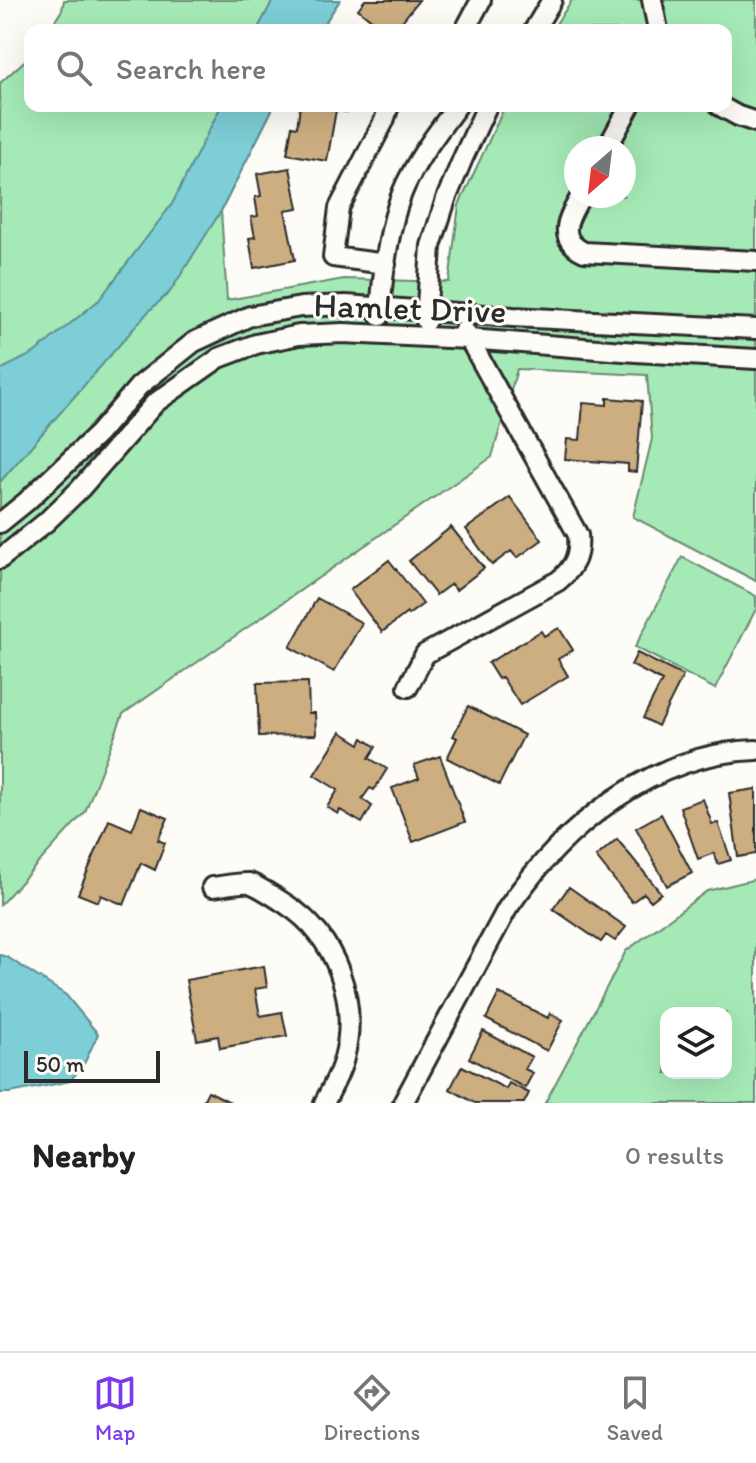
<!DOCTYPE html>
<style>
:root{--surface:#fff;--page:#f6f6f6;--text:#222;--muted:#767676;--line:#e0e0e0;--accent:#7c3aed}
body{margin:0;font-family:Itim,sans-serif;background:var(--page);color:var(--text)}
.controls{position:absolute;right:24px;bottom:24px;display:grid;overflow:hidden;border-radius:16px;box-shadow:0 8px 32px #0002}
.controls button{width:72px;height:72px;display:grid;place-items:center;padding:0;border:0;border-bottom:2px solid var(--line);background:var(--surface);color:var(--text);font:40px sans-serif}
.compass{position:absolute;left:564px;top:136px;width:72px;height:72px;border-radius:50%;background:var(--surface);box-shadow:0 8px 32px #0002;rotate:208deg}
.scale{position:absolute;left:24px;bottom:20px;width:136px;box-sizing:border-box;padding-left:8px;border:4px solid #2b2b2b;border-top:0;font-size:22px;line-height:28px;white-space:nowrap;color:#2b2b2b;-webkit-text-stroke:6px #fdfcf7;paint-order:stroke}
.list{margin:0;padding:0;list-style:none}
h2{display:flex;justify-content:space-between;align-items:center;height:104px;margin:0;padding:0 32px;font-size:34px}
h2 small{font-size:26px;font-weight:400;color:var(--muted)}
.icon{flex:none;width:44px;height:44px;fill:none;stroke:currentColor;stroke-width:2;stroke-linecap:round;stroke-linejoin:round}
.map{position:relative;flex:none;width:756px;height:1103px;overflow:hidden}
.search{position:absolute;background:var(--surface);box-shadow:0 8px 32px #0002;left:24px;right:24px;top:24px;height:88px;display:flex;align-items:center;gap:20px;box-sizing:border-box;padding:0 28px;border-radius:16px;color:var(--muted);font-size:30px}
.sheet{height:248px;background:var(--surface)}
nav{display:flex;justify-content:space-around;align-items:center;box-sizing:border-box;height:112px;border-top:2px solid var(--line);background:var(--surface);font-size:22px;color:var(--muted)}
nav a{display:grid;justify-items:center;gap:4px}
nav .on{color:var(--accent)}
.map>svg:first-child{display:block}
.green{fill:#a5eab6;stroke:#688a70;stroke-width:2;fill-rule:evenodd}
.water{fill:#7dced6;stroke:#5c8d92;stroke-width:2}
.building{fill:#ccae81;stroke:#2b2b2b;stroke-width:2}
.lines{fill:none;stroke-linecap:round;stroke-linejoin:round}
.minor-casing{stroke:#2b2b2b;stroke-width:24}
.minor{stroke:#fdfcf7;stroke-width:18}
.labels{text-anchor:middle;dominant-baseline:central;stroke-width:6;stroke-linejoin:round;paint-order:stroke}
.street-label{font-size:34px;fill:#2b2b2b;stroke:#fdfcf7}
</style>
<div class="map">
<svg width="756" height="1103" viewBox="0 0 756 1103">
<rect width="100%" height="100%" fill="#fdfcf7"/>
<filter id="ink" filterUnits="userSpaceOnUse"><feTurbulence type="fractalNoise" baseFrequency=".0125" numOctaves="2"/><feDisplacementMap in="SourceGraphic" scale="16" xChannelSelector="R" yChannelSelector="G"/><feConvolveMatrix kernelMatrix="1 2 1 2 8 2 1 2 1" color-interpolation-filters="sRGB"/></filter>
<g filter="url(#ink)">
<path class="green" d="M64,0H340L320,30H49L62,10Z
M572,0H756V581L633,517L652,439L647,375L517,369L492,457L123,714L85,812L0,905V83L30,56V106H274L221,211L227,300L344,279L449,282L459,205L505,106H726V30H552ZM576,148H624V196H576Z
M682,557L756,596V609L715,689L635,647Z
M756,879V1103H545L626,951L707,891ZM666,1013H726V1073H666Z"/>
<path class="water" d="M273,0H340L320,30H257Z
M221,106H274L221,211L170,292L148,312L0,482V370L34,353L99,300L172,204Z
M0,955L7,957L66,995L98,1034L85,1062L70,1081L10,1093H0Z"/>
<path class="building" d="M365,0H419L395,30H384L358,9Z
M300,106H347L346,112L336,110L327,161L287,154L292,126L297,127Z
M290,168L298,208L285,210L295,260L254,268L249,238L255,237L251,217L258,216L255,197L261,196L257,174Z
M607,398L642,401L636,472L628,471V464L565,459L567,439L580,440L583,403L607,405Z
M510,497L542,540L517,558L511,551L492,565L466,529Z
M451,527L484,568L456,590L451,584L436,595L409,561Z
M389,560L423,604L408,615L407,613L382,632L350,590Z
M317,598L362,623L334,672L290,647Z
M559,628L573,650L558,659L568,676L520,705L502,677L498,679L488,663L541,631L544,636Z
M637,653L683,676L658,726L643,718L662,681L631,665Z
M308,682L309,713H315L316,735L259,736L257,683Z
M468,706L524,735L499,785L447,758L457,738L453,736Z
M341,732L360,744L363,738L376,747L369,758L387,769L374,790L370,788L362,799L372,806L362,823L340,810L338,814L327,807L338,790L314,775Z
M440,756L465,822L413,842L392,788L419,778L414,765Z
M756,789V854L738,857L729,793Z
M703,799L712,824L718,823L731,860L718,864L714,853L698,859L680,807Z
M141,807L168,818L158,840L165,843L155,870L141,863L124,905L101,895L98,902L78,894L109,820L132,830Z
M661,814L692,873L667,886L636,828Z
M617,839L661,893L651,901L644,893L632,902L596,857Z
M569,887L626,927L615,941L606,935L601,942L553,909Z
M264,966L267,987L255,989L260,1016L282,1012L287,1036L220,1048L218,1036L197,1040L186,980Z
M499,993L548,1018L550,1013L563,1020L547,1051L486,1019Z
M483,1031L532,1057L525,1069L533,1073L525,1088L469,1058Z
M462,1066L506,1089L509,1083L529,1093L524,1103H475L450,1089Z
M208,1091L232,1103H202Z"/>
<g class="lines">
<g class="minor-casing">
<path id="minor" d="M652,0L658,30
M465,30L481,0
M534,30L552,0
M720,106L738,116L756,122
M607,148L630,106
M581,196C569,217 555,238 584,252L756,261
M386,264L333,257L339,208L384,121L389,106
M380,316C382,276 390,213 409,178C422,152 440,129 457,106
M426,321L431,246L446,199L463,158L487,106
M0,523L26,502L98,434L139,386L194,342L250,316L301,307L346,305L513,317L756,329
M0,559L46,522L80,489L155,403L219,358L256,344L299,335L343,333L469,339L636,352L756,359
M408,687L425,654L558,581C574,568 580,555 578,535L464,330
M212,887C221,886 240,882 249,883C259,886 278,899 287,905C336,937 359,1001 344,1058C340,1074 332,1088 324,1103
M403,1103L507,909C563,827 652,753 756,750"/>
</g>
<use href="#minor" class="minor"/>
</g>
</g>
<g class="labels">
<g class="street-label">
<text transform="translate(410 308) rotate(2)">Hamlet Drive</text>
</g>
</g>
</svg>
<div class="controls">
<button><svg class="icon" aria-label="layers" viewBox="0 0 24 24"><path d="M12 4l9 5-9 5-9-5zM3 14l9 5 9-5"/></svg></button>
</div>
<svg class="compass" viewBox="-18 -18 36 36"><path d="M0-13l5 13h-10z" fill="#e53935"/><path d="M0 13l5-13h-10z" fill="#767676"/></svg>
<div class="scale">50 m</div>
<div class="search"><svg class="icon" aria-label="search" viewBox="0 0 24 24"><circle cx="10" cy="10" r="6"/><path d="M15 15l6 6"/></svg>Search here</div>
</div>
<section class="sheet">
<h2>Nearby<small>0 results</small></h2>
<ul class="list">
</ul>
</section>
<nav>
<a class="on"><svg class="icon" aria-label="map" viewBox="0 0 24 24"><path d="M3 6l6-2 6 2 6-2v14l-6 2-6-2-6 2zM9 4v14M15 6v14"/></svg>Map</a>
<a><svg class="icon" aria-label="directions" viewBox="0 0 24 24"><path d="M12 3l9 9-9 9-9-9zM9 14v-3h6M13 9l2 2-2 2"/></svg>Directions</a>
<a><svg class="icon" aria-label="saved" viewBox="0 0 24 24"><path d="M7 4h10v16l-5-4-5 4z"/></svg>Saved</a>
</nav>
